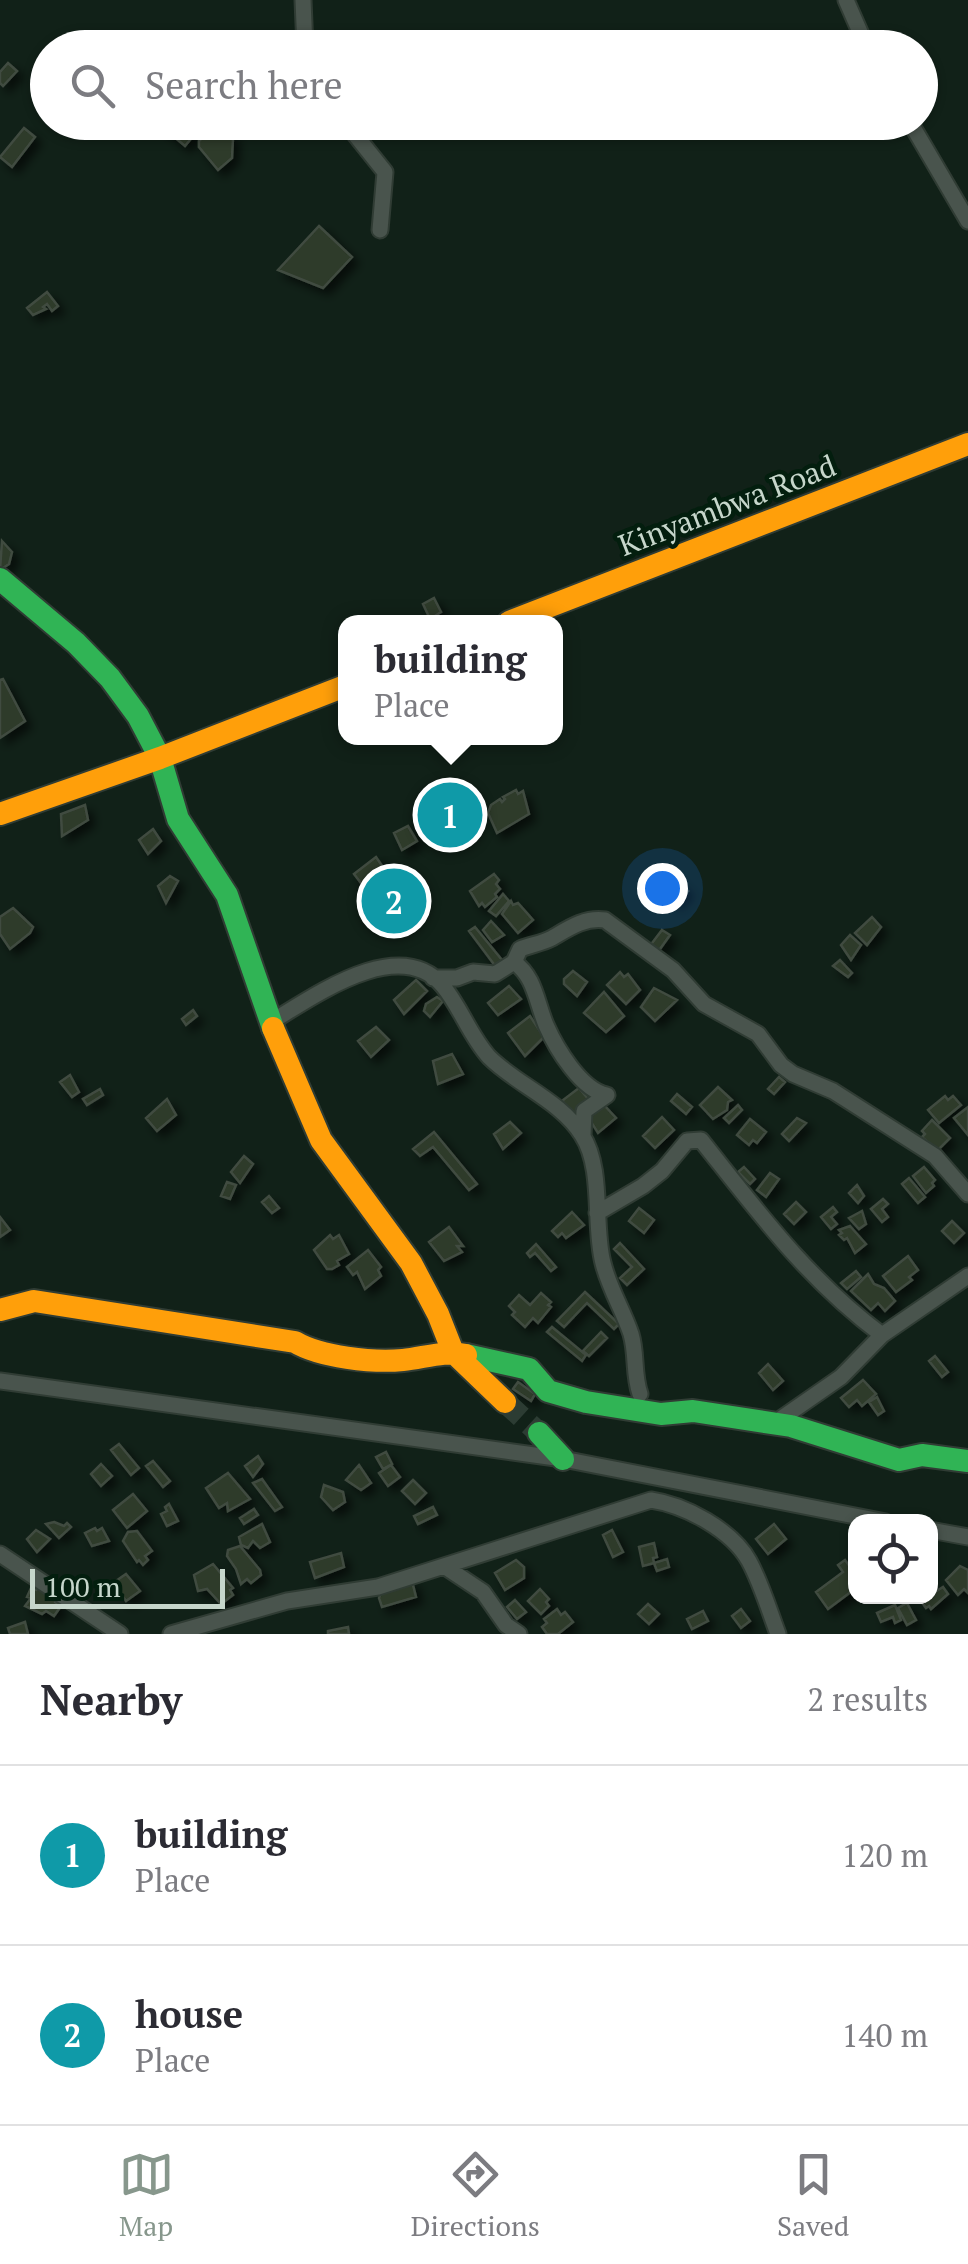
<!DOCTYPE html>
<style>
:root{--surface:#fff;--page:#f7f7f7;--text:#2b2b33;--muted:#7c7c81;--line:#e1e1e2;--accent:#87978c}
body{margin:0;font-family:"PT Serif",serif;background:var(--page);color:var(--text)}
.controls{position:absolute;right:30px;bottom:30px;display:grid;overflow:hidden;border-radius:20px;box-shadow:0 2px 8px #0004}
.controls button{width:90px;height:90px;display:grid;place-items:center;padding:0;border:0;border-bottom:2px solid var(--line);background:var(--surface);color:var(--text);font:50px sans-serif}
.scale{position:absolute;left:30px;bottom:25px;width:195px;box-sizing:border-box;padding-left:10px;border:5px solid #c6d6cb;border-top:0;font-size:28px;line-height:35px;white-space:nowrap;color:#c6d6cb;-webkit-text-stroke:8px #031e0e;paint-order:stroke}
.you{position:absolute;left:662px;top:888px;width:35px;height:35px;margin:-25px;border:8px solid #fff;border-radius:50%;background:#1a73e8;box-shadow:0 0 0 15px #1a73e833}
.badge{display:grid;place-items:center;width:65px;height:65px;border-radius:50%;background:var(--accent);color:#fff;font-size:32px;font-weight:700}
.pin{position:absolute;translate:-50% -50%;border:5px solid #fff;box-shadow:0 2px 10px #0006}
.popup{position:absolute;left:338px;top:615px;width:225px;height:130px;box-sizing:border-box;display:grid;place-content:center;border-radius:20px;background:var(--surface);filter:drop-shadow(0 2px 8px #0005);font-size:32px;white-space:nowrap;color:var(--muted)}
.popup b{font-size:38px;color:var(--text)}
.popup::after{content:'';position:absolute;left:50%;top:100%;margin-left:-20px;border:20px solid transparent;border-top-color:var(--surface)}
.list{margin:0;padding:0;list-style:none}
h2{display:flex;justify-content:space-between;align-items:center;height:130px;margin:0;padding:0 40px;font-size:42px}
h2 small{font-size:32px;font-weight:400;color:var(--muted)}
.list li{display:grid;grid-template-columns:65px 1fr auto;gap:30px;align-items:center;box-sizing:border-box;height:180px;padding:0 40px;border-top:2px solid var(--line)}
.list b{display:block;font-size:38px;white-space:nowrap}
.list p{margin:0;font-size:32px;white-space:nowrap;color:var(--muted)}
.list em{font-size:32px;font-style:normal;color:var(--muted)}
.icon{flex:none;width:55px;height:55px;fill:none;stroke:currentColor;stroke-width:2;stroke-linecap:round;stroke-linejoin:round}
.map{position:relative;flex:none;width:968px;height:1634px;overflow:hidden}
.search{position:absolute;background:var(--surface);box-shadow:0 2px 8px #0004;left:30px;right:30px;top:30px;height:110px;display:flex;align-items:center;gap:25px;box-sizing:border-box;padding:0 35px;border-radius:55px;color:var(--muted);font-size:38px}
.sheet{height:490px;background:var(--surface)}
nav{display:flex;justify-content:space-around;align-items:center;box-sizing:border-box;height:140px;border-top:2px solid var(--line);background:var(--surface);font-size:28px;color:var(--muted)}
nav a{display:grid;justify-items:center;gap:5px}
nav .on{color:var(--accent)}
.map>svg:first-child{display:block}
.building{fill:#2d3a29;stroke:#414b41;stroke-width:2.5;filter:url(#shadow)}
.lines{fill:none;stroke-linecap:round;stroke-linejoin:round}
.secondary-tunnel{stroke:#2c3c33;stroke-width:22;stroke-dasharray:22 11;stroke-linecap:butt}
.street-casing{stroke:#303c34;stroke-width:19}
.fast-casing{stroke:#303c34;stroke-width:26}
.slow-casing{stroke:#303c34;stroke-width:26}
.street{stroke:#49544d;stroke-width:15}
.fast{stroke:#30b455;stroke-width:22}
.slow{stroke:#ff9f0a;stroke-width:22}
.labels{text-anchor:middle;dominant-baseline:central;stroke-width:9;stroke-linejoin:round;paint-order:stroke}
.street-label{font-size:30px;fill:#c6d6cb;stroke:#031e0e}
</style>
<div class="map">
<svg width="968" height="1634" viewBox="0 0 968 1634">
<defs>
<filter id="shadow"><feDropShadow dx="6" dy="6" stdDeviation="5" flood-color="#0009"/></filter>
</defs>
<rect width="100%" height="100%" fill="#112118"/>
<path class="building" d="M8,63L17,71L3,86L0,83V72Z
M163,122H180L194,135L185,146L161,126Z
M188,122H206L194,132Z
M218,123L233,138L232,158L218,170L199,147V141Z
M24,128L35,137L12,167L0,157Z
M319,226L352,257L323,288L278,270Z
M47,292L58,306L52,311L47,304L43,307L46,309L33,315L27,308Z
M2,541L12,552L9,564L0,570Z
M434,598L441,612L430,619L423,604Z
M3,679L25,721L0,738V680Z
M516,790L518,794L523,791L529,814L497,833L488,813L491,805L500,799L502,802L505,799L503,797Z
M447,803L462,822L454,828L440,808Z
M85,805L88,820L62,836L61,814Z
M437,809L442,816L425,826L420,819Z
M408,826L417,841L402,850L394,833Z
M153,829L161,841L148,854L139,840Z
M376,857L387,873L364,887L354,874Z
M494,874L499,880L496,884L500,889L495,894L497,897L485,907L482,903L479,906L470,891Z
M170,876L178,881L166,903L158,886Z
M674,877L688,891L675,904L669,897L672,892L663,884Z
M398,884L411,906L390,918L378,896Z
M503,894L509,901L496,916L489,911Z
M511,901L513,905L518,903L533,920L518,933L502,914Z
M13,908L33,927L30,933L10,949L0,934V917Z
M872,917L881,927L867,945L855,933Z
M491,921L504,935L492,942L483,930Z
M475,927L502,960L496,967L469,931Z
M662,930L670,935L655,956L649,947Z
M850,935L861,945L851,960L841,945Z
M840,960L852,973L848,977L833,966Z
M573,971L587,982L577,996L564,984V979Z
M620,972L624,977L628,974L640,990L626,1004L607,985Z
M416,980L427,991L404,1014L394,1000Z
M509,986L521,999L498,1015L488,1003Z
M654,988L677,1000L655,1021L641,1007Z
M604,992L624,1016L606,1032L584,1013Z
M437,997L443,1001L430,1017L424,1011L426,1004Z
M193,1010L197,1016L186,1025L182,1019Z
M530,1016L544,1037L525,1056L508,1033Z
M376,1027L389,1040L371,1057L358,1041Z
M452,1054L463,1074L438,1084L433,1061Z
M70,1075L79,1092L72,1097L60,1082Z
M779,1077L785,1082L774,1094L768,1089Z
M718,1087L732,1100L728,1102L727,1110L713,1119L700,1105Z
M579,1088L589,1100L572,1115L563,1106V1100Z
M100,1089L103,1095L87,1105L83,1099Z
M677,1094L692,1107L686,1114L671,1101Z
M945,1096L948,1100L953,1096L961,1105L939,1123L928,1110Z
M167,1099L176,1115L157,1131L146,1118Z
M604,1105L616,1118L598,1133L586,1114Z
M738,1105L742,1110L729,1123L724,1118Z
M968,1107V1135L954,1118Z
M662,1117L674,1130L655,1148L643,1136Z
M797,1118L806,1123L789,1141L782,1134Z
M750,1119L766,1132L757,1143L753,1140L749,1145L737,1135Z
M932,1120L950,1138L937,1151L922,1137L925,1134L922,1131Z
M510,1122L521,1133L503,1149L494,1134Z
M434,1132L477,1184L469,1190L433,1147L420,1156L413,1149Z
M244,1156L253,1164L240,1183L231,1172Z
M744,1167L755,1179L750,1184L738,1172Z
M924,1167L935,1180L932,1183L934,1186L926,1193L913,1176Z
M770,1173L779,1179L766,1197L757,1190Z
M909,1178L925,1197L918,1203L902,1184Z
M227,1182L236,1185L230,1199L221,1196Z
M857,1185L864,1196L858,1203L849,1193Z
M269,1196L279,1208L272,1213L262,1202Z
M883,1199L888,1204L882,1209L888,1217L882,1222L871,1209Z
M796,1202L806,1212L794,1224L784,1214Z
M833,1207L837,1212L831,1217L837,1224L831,1229L821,1217Z
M639,1208L654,1220L644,1233L629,1221Z
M862,1211L866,1224L859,1229L849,1218Z
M572,1212L584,1225L566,1238L562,1233L558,1237L552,1231Z
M0,1217L10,1230L0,1237Z
M952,1221L964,1233L954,1243L942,1231Z
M850,1226L866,1244L855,1253L847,1238L844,1240L839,1235L842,1233L839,1230Z
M449,1227L463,1246H457L462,1252L444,1261L429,1242Z
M330,1235L333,1239L339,1235L349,1254L337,1261L339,1265L332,1269H327L314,1250Z
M620,1243L644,1269L627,1285L620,1278L632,1267L614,1249Z
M536,1244L556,1267L551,1271L535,1253L530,1257L527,1253Z
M368,1250L381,1267L378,1270L381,1276L365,1289L357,1272L353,1275L347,1267Z
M908,1256L918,1270L909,1277L912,1280L896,1292L883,1276Z
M856,1271L861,1277L847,1289L841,1283Z
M868,1274L874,1284L884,1288L895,1301L885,1311L878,1303L871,1310L851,1291Z
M585,1292L619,1324L614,1329L587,1303L564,1327L557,1321Z
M541,1293L551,1302L548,1305L551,1307L538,1323L533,1318L525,1327L512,1315L515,1312L509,1306L519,1295L530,1305Z
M552,1327L586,1355L582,1361L547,1332Z
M601,1332L607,1338L589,1356L583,1351Z
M935,1356L948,1372L942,1377L929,1361Z
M768,1364L783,1381L773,1390L759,1373Z
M863,1380L876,1394L862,1406L857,1400L849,1407L841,1398Z
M518,1382L535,1394L531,1401L513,1389Z
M877,1397L884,1411L878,1415L869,1402Z
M119,1444L139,1468L131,1475L111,1450Z
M386,1452L392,1464L383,1469L376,1457Z
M258,1456L263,1464L253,1477L245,1466Z
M153,1461L170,1481L163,1487L146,1466Z
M101,1464L112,1476L101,1486L91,1474Z
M359,1465L371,1483L361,1490L346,1480Z
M391,1465L400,1477L388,1486L379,1473Z
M228,1473L250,1499L228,1511L227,1503L219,1508L206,1488Z
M262,1479L282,1507L275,1511L253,1483Z
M413,1480L426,1493L415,1504L402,1491Z
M324,1485L343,1492L345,1502L333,1510L321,1497Z
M133,1494L147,1511L127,1528L113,1510Z
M169,1504L178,1521L167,1526L161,1514L167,1511L165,1507Z
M433,1507L437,1515L418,1524L414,1516Z
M254,1509L258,1515L244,1524L240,1518Z
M54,1522L64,1526L67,1523L71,1527L59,1538L46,1524Z
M262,1524L270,1542L260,1548L253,1541L248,1548L241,1545L239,1537Z
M774,1524L786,1539L768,1554L756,1539Z
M95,1528L97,1531L102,1528L109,1541L92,1546L85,1533Z
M36,1530L50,1539L37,1552L27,1539Z
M612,1530L623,1552L613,1557L603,1535Z
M137,1531L152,1551L145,1556L148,1560L143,1565L139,1560L137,1562L123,1541L128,1532Z
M654,1543L657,1557L653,1558L654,1563L643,1566L639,1547Z
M240,1546L260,1570L261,1575L251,1583L247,1579L241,1584L236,1569L227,1556L228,1550Z
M341,1553L344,1567L315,1578L310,1562Z
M667,1559L669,1567L657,1571L654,1563Z
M516,1560L524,1567V1578L505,1590L495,1573Z
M845,1560L856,1575V1588L828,1609L816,1592L843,1572L838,1565Z
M213,1564L233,1588L230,1590L233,1595L221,1604L207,1589L198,1591L194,1575Z
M960,1566L968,1570V1593L964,1589L958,1595L946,1580Z
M126,1574L140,1591L126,1601L113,1583Z
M412,1581L416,1597L382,1607L379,1598L382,1590Z
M41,1585L58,1594L55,1602L61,1606L54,1616L46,1611L42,1614L25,1606L31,1598L27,1597L31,1588L36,1590Z
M943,1587L948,1594L931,1609L929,1606L926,1608L921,1601Z
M540,1589L549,1599L546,1602L549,1606L541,1614L528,1601Z
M515,1600L526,1612L517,1619L507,1607Z
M907,1603L916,1620L907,1625L898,1608Z
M648,1604L659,1614L649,1624L638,1614Z
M895,1605L901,1620L895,1623L893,1617L881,1622L877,1613Z
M557,1609L561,1615L565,1612L573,1622L558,1634H547L542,1627L547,1623L544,1619Z
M741,1609L750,1621L741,1628L732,1616Z
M703,1611L708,1621L692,1629L687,1619Z
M25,1622L28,1634H10L8,1628Z
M348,1627L349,1634H328V1631Z"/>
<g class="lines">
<path class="secondary-tunnel" d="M505,1402L539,1433"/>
<g class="street-casing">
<path id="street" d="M303,0L305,48
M846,0L867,48
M345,122L385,172L380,230
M910,122L968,221
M514,962L520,949C530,945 543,943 552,938C569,928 585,917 605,920L673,970L704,1004L758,1034L781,1065L793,1074L833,1091L935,1156L968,1194
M433,978H457L473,972L495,974L514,962C535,977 536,1001 546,1025C556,1048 581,1090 607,1095L584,1111L583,1136
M271,1022C313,997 399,934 443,986C461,1008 470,1036 489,1057C517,1085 561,1101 582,1135C604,1169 593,1225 603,1263C609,1288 623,1310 631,1334C637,1354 633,1374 640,1394
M597,1213L643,1186L662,1171L687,1141L701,1140C759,1213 807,1279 882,1335
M0,1381L563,1459L886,1522
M782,1418L841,1377L882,1335L968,1276
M930,1530L968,1537
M0,1554L120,1634
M444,1566L483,1592L506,1625L519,1634
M171,1634L287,1601L378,1587L651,1500C685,1505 732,1530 749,1561C761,1583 769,1610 778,1634"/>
</g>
<g class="fast-casing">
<path id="fast" d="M0,579L76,643L110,678L138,716L160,758L178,819L227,895L273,1028
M466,1355L529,1369L548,1391L586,1402L661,1414L693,1411L791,1426L899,1460L922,1455L968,1461
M539,1433L563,1459"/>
</g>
<g class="slow-casing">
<path id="slow" d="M509,622L968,444
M0,814L160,758L345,686
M273,1028L321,1140L411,1263L438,1314L453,1352L505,1402
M0,1310L34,1301L295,1342C320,1357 373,1363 403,1360C424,1358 444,1350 466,1355"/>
</g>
<use href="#street" class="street"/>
<use href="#fast" class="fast"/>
<use href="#slow" class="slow"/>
</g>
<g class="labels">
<g class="street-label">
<text transform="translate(727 505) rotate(-21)">Kinyambwa Road</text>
</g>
</g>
</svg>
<div class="controls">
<button><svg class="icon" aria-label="locate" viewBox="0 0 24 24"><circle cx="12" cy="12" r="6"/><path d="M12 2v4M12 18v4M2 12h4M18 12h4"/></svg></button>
</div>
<div class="scale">100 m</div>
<div class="you"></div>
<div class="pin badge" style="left:450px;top:815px;background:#0f9aa8">1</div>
<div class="popup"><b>building</b>Place</div>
<div class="pin badge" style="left:394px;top:901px;background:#0f9aa8">2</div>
<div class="search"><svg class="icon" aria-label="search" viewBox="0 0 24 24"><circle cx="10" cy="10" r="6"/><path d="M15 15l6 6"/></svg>Search here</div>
</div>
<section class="sheet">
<h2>Nearby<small>2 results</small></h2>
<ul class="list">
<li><span class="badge" style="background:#0f9aa8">1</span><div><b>building</b><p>Place</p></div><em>120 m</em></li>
<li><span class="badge" style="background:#0f9aa8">2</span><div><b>house</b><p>Place</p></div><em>140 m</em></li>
</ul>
</section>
<nav>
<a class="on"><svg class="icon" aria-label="map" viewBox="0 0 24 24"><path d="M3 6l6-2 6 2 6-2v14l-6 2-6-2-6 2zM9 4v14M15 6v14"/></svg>Map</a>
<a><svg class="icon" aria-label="directions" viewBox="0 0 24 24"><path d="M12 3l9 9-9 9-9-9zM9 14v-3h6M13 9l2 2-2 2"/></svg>Directions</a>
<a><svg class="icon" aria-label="saved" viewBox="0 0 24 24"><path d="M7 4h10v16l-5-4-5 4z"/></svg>Saved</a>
</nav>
